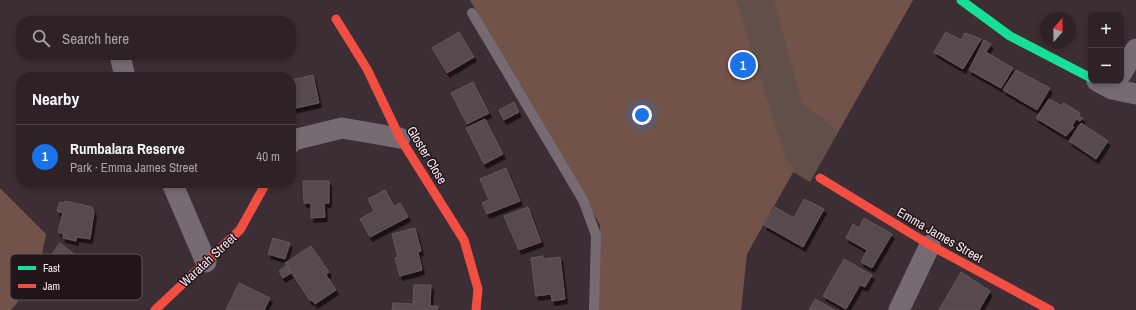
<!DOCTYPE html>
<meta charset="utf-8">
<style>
:root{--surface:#2e2227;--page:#3a2f33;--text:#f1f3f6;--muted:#a7a4a7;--line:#493f44;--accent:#1a73e8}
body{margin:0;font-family:"Archivo Narrow",sans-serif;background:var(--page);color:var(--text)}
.controls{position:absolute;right:12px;top:12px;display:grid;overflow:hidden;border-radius:8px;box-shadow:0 2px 6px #0003}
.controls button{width:36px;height:36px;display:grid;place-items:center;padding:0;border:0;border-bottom:1px solid var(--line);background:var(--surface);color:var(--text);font:20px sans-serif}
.compass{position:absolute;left:1040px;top:12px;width:36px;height:36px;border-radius:50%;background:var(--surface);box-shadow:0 2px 6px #0003;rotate:20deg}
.you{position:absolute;left:642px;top:115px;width:14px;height:14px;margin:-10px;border:3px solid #fff;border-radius:50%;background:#1a73e8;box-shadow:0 0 0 6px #1a73e833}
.badge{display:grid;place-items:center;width:26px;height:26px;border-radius:50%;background:var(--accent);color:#fff;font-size:13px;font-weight:700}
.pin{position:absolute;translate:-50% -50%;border:2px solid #fff;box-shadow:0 1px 4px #0006}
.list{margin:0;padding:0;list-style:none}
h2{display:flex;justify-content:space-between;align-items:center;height:52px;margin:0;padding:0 16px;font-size:17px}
h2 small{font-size:13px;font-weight:400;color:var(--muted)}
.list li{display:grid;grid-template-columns:26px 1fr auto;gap:12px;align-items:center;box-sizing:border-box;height:64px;padding:0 16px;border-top:1px solid var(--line)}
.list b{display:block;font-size:15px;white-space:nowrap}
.list p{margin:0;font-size:13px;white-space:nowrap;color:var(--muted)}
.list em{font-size:13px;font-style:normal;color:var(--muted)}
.icon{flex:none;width:22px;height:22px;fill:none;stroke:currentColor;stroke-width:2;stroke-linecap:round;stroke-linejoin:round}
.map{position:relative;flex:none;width:1136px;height:310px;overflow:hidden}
.search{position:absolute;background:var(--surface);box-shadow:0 2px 6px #0003;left:16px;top:16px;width:280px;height:44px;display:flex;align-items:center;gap:10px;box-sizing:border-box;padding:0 14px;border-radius:16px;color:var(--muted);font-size:15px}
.panel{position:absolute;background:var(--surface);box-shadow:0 2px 6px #0003;left:16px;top:72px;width:280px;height:116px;border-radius:16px}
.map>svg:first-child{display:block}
.green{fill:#614f4a}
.forest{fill:#71534a}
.building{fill:#584a4d;stroke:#65575a;filter:url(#shadow)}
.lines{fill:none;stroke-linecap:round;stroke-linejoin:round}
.lane{stroke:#766b73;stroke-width:10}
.street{stroke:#766b73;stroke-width:21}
.fast{stroke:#16e098;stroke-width:9}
.jam{stroke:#f24e42;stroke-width:9}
.labels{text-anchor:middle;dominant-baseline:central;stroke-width:3;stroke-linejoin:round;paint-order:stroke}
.street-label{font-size:13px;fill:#fbe8ef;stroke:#21141a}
.key{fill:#21141a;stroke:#62545a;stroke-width:1}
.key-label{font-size:11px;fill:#fbe8ef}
</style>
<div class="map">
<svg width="1136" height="310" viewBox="0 0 1136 310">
<defs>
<filter id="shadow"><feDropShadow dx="2.5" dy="4.5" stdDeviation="0" flood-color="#0009"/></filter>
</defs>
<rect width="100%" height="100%" fill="#3d2d34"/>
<path class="green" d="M498,0H913L810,182Z"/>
<path class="forest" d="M470,0H736L786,160L795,169L747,254L741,310H598L600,225Z
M774,0H913L838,131L802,103Z
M0,188L46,234L37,279L11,310H0Z"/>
<path class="building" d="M459,32L474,57L447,73L432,48Z
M946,32L961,40L965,33L981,39L963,69L934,52Z
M984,40L991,44L986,52L1013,68L1001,88L969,70Z
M1016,70L1050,88L1037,110L1003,90Z
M313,75L319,103L291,109V80Z
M473,82L489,113L467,124L451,93Z
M1049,99L1062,106L1064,103L1080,113L1079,116L1083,118L1080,121L1076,119L1072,126L1074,127L1066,136L1036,118Z
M514,102L519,112L504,120L499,110Z
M485,119L503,154L484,164L466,128Z
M1081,123L1108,141L1096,159L1069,141Z
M506,168L520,201L487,214L482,203L489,200L480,179Z
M303,181H329V203H324L325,217L311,218V203H304Z
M385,190L394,206L400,203L408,217L370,237L360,219L374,211L368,199Z
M804,199L824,209L803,247L764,225L775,207L794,218Z
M65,201L92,207L94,212L90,239L76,237V241L63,238V234L58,232L63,213L57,211L60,202L64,203Z
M528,207L541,242L519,250L504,216Z
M864,218L892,234L872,268L861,262L867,250L846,238L853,224L859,228Z
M415,228L421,251L418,252L422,270L400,276L395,258L398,257L392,234Z
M273,238L290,243L285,259L268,254Z
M60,243L88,265L65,290L42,278L43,266Z
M311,246L329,272L326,275L336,290L315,304L312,300L310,301L285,263Z
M543,256V259L560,257L565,299L552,301L551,294L536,296L531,258Z
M844,259L872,275L865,287L860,285L846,309L823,296Z
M286,266L291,273L283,278L279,271Z
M961,272L990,291L979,310H939Z
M239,283L270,298L264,310H226Z
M414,285H431L430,306H438L437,310H392L393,303L413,304Z
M815,299L835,310H809Z"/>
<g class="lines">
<path class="lane" d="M472,13L583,200L596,235L594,310"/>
<path class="street" d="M120,55L125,77
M1121,74L1136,49
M1097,81L1112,89L1136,94
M291,143L293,140L342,128L400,138
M172,183L206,262
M899,310L930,245"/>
<path class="fast" d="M961,0L1010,36L1091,78"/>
<path class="jam" d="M336,19L367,69L400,138L464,240L478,289L476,310
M820,178L930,245L1050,310
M155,310L240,230L266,183"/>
</g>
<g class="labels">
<g class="street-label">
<text transform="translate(427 155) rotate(59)">Gloster Close</text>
<text transform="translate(940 235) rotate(30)">Emma James Street</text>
<text transform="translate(208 260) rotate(-43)">Waratah Street</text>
</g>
</g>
<rect x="10" y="254" width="132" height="46" rx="6" class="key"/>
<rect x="18" y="266" width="18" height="4" fill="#16e098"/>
<rect x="18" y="284" width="18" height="4" fill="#f24e42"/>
<g class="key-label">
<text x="43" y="272">Fast</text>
<text x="43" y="290">Jam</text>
</g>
</svg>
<div class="controls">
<button>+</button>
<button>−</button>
</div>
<svg class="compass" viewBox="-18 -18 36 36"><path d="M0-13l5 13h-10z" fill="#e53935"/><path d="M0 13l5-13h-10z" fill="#a7a4a7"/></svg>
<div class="you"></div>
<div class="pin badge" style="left:743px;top:65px">1</div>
<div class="search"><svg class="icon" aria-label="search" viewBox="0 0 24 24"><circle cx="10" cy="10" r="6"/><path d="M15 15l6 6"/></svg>Search here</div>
<section class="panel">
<h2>Nearby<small></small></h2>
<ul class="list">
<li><span class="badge">1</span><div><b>Rumbalara Reserve</b><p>Park · Emma James Street</p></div><em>40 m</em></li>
</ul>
</section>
</div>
